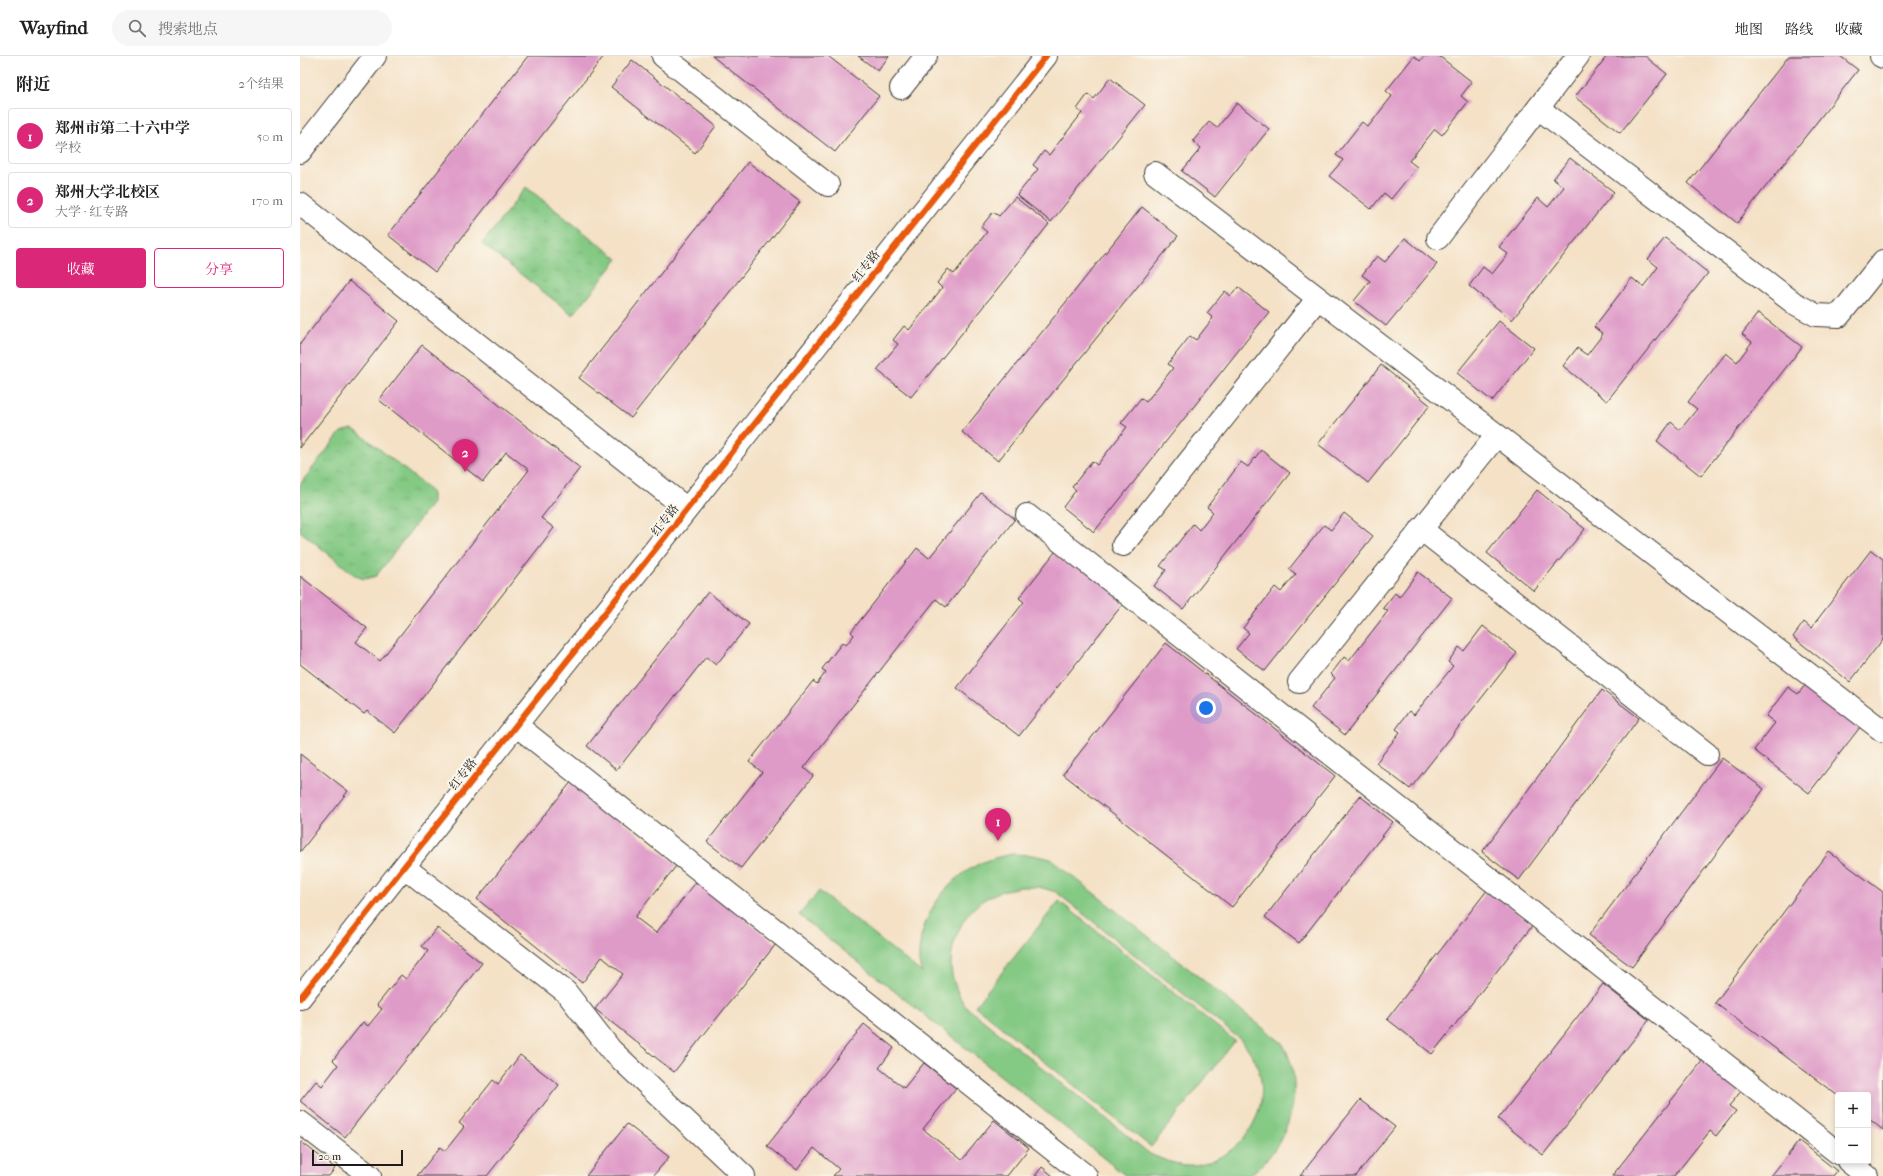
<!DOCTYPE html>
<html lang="zh">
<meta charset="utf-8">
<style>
:root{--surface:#fff;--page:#f6f6f6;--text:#222;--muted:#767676;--line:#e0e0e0;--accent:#db2777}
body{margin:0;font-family:"IM FELL French Canon","Noto Serif SC",serif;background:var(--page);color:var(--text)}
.controls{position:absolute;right:12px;bottom:12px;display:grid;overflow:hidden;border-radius:4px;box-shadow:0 2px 6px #0003}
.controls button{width:36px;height:36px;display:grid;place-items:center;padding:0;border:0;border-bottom:1px solid var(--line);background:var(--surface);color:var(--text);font:20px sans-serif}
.scale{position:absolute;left:12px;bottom:10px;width:91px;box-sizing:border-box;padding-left:4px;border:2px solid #1c1c1c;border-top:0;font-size:11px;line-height:14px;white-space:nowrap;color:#1c1c1c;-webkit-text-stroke:3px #fbf7ec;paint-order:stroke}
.you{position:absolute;left:906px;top:652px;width:14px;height:14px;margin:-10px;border:3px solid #fff;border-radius:50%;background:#1a73e8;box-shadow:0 0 0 6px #1a73e833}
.badge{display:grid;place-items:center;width:26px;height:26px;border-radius:50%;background:var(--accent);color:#fff;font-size:13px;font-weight:700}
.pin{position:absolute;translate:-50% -33px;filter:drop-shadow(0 1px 2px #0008)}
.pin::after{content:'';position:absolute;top:21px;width:14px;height:12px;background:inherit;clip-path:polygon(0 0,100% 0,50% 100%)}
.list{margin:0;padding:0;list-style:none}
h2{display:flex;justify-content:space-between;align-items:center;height:52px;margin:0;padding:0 16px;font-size:17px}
h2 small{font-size:13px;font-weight:400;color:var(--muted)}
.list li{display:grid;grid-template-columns:26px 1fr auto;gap:12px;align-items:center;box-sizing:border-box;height:56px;margin:0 8px 8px;padding:0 8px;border:1px solid var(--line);border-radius:4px}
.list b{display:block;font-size:15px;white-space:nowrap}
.list p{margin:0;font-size:13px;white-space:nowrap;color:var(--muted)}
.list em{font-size:13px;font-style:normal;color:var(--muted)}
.actions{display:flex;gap:8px;padding:12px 16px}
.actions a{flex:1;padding:9px 0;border:1px solid var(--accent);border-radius:4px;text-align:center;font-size:14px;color:var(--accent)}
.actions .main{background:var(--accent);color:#fff}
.icon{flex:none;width:22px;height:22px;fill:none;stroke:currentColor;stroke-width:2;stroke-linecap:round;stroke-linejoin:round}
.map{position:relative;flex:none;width:1583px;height:1120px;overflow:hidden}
header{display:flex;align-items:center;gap:24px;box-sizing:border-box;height:56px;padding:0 20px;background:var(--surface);border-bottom:1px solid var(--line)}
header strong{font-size:19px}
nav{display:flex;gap:22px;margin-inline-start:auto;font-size:14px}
.search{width:280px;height:36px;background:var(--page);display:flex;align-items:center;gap:10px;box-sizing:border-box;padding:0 14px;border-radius:22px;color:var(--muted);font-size:15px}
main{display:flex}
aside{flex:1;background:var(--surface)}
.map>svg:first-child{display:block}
.grass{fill:url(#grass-tufts);stroke:#507250}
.pitch{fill:#84c984;stroke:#507250;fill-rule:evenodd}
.building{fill:#df9bc8}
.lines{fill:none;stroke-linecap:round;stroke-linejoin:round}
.minor-casing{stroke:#3c3a36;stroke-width:24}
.minor{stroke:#fff;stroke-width:22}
.cycleway-casing{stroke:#fbf7ec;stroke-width:8}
.cycleway{stroke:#e8590c;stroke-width:6}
.labels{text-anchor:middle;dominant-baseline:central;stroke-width:4;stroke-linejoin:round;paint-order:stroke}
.street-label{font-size:12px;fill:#1c1c1c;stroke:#fbf7ec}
</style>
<header>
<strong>Wayfind</strong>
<div class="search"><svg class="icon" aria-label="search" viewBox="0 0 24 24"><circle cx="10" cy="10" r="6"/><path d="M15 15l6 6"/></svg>搜索地点</div>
<nav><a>地图</a><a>路线</a><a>收藏</a></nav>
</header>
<main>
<aside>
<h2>附近<small>2个结果</small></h2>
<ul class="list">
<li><span class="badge">1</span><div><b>郑州市第二十六中学</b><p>学校</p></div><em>50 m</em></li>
<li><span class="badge">2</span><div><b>郑州大学北校区</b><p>大学 · 红专路</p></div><em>170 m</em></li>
</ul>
<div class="actions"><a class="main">收藏</a><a>分享</a></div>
</aside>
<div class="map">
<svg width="1583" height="1120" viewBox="0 0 1583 1120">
<defs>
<pattern id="grass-tufts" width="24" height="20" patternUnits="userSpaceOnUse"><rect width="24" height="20" fill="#84c984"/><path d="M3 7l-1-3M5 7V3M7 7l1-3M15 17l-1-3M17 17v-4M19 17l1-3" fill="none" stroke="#71ac71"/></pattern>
</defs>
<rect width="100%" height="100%" fill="#fbf7ec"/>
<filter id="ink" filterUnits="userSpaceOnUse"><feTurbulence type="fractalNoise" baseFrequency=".025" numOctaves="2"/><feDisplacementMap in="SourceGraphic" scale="8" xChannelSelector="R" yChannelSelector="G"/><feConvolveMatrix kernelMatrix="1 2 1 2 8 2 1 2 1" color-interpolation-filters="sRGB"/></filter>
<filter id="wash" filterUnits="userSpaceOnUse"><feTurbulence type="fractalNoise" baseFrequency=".012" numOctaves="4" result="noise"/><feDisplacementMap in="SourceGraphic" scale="16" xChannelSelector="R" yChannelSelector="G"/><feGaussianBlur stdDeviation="0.9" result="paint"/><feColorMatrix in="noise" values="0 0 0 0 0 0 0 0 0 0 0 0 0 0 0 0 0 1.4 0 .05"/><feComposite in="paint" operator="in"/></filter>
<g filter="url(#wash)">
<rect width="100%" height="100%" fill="#f4e1c6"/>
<path class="grass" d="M226,131L318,203L273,259L182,188Z
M52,373L58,376L128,432L132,438V447L76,520L64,523L56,520L0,475V428L41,376Z"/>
<path class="pitch" d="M712,798L733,799L751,803L982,987C1009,1031 988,1093 948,1120H826L499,859L519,835L622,917C621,913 619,909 619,905C617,861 649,817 691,803C697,801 705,800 712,798ZM721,831H739L756,836L941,984C948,993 955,1001 958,1013C973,1057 939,1104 894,1109C878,1110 864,1104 850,1098L665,950C659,940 655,931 652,919C647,890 663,854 689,841C699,835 710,833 721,831Z
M759,845L935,985L851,1091L675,950Z"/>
<g id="blocks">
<path class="building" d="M228,0H304L135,216L88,179Z
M412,0H528L579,40L535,96Z
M558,0H589L578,15Z
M1114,0L1120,5L1124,0H1139L1172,26L1161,40L1168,46L1142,79L1135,73L1109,105L1117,111L1091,143L1084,137L1071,153L1029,120L1043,104L1036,99L1062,66L1068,71L1092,40L1086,35Z
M1307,0H1345L1367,18L1320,77L1275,41Z
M1489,0H1540L1558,14L1437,167L1388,127Z
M332,4L416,70L395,97L311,31Z
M810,22L845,49L751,166L717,139L738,113L733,109L744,95L749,99L782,57L777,53L788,38L794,43Z
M937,47L969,73L915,141L882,115L901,92L893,85L909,66L917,72Z
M1270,102L1314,136L1212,264L1169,230L1183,211L1192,218L1208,198L1199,191L1238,142L1248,151L1264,131L1253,123Z
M448,106L500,146L331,362L279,322Z
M715,141L749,168L611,341L577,314L598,288L593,284L604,270L609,274L642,232L637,227L648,213L654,218L687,176L681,171L693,156L699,160Z
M842,151L878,180L698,405L662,376Z
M1105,182L1137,208L1086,270L1054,245L1070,225L1062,219L1077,200L1085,206Z
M1365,182L1408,217L1307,345L1263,310L1277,292L1287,299L1303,278L1294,271L1332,222L1343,231L1358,211L1348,203Z
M49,225L99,265L0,392V288Z
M938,231L969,256L794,476L763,451L776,434L772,431L792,405L797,409L827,371L821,367L841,342L846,346L873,312L868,308L890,280L896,284L913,262L907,257L925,235L931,240Z
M1458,257L1502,291L1401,420L1357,385L1371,366L1380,374L1397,353L1388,346L1426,297L1437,306L1452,286L1442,278Z
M1199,265L1234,292L1192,345L1157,317Z
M122,289L280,412L241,462L254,472L95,677L67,655L64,658L0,608V520L67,572L56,586L80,605L229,414L206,396L183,426L79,344Z
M1081,309L1130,349L1068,427L1018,388Z
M961,394L990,417L883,553L854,530L866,514L860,510L893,468L899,474L913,456L907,451L941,406L948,411Z
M1237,434L1285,473L1234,535L1187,497Z
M681,437L715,463L646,551L636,543L504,712L513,720L441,812L407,786L462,716L449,706L513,625L517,628L526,616L522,613L542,587L546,589L554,579L551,576L617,492L629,502Z
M1044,457L1073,480L965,615L936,593L949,577L943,572L975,531L981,536L996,518L989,513L1024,469L1031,474Z
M759,491L826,544L719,680L657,632L724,546L719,542Z
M1571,494L1583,503V583L1550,626L1493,581L1504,566L1511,572Z
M1118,516L1152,542L1045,679L1011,652L1035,622L1031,618L1044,601L1049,605L1088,555L1083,552L1095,537L1099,541Z
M408,536L449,568L416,609L406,601L317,714L287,690Z
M1183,570L1217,597L1110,733L1076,707L1100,676L1096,673L1109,655L1114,659L1153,610L1148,606L1159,591L1164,595Z
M866,587L1035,720L932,851L763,718Z
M1506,628L1561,670L1509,737L1454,694L1475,667L1466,660L1488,631L1498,638Z
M1302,634L1339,662L1219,824L1182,796Z
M0,698L48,735L0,796Z
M1422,702L1464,733L1332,911L1289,879Z
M272,725L377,809L335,861L356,877L397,825L476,888L374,1016L295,953L323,918L302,901L282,927L177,843Z
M1060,740L1093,766L999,887L965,861Z
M1529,796L1583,836V1074L1568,1062V1039L1538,1040L1415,947Z
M1188,833L1233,869L1132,998L1087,963Z
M137,872L182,907L45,1081L0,1045L16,1025L22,1030L38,1009L33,1004L63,966L68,970L82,953L77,949L101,919L106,923L128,895L122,890Z
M1303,928L1349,964L1243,1099L1198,1063Z
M564,968L594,992L579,1012L604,1032L624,1007L656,1032L623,1073L662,1104L694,1064L729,1092L707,1120H533L539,1113L514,1092L497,1114L467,1090Z
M220,999L259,1029L187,1120H117L140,1091L145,1095L164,1071L159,1067L193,1024L198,1028Z
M1403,1004L1442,1034L1429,1050L1436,1055L1416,1080L1410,1075L1374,1120H1312Z
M1060,1044L1095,1071L1056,1120H1000Z
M327,1068L369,1101L353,1120H286Z
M0,1085L35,1112L29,1120H0Z
M1499,1085L1537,1115L1533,1120H1471Z
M742,1111L753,1120H735Z"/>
</g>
</g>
<g filter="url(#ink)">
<use href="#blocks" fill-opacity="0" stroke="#3c3a36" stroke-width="1"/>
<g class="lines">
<g class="minor-casing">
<path id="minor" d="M363,0L528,129
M1581,0L1583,1
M601,32L626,0
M1238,52L1494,247L1516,259L1539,260L1583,205
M0,96L75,0
M855,117L1583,675
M0,148L387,453
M1138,182L1278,0
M727,459L1538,1097
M1121,473L1407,698
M823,489L1018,242
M999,626L1197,379
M216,669L786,1120
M104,811L266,936L311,994L444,1120
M0,942L746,0
M0,1066L70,1120
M1548,1105L1567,1120"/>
</g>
<use href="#minor" class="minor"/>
<g class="cycleway-casing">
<path id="cycleway" d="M0,942L746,0"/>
</g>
<use href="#cycleway" class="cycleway"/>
</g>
</g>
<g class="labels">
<g class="street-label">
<text transform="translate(566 210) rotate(-52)">红专路</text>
<text transform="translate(365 464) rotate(-52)">红专路</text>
<text transform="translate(163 718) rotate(-52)">红专路</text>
</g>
</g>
</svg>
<div class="controls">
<button>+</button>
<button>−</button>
</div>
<div class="scale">20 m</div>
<div class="you"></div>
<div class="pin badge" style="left:698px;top:785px">1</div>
<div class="pin badge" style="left:165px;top:416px">2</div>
</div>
</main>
